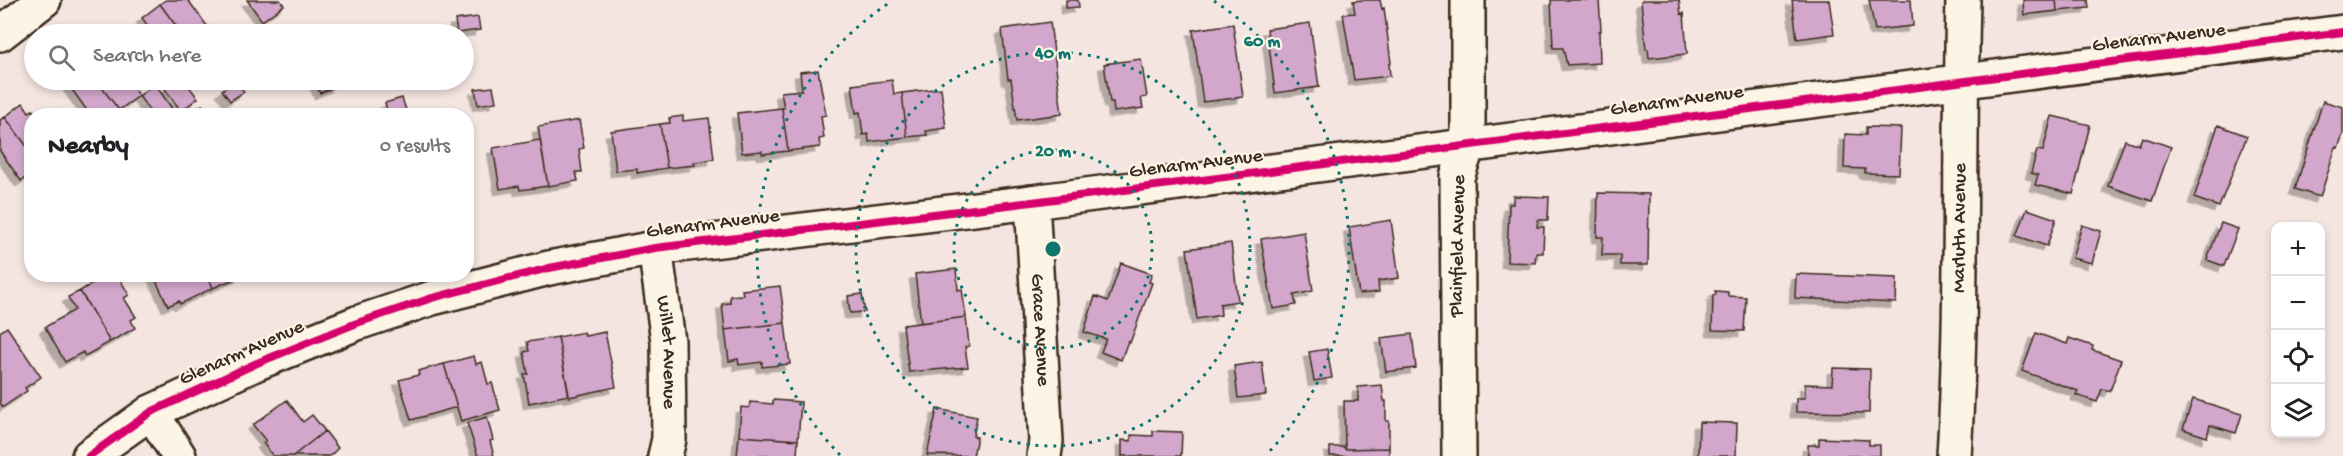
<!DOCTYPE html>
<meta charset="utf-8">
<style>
:root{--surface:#fff;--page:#f2f2f2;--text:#202124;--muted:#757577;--line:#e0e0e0}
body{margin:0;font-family:"Gochi Hand",sans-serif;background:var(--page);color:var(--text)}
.controls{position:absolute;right:18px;bottom:18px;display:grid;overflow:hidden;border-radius:12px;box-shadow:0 3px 9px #0003}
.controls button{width:54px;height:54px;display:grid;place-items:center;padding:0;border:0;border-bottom:2px solid var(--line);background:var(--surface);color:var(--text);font:30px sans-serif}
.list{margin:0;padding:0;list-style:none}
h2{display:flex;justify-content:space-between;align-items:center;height:78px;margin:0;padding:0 24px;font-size:26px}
h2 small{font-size:20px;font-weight:400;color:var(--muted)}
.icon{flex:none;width:33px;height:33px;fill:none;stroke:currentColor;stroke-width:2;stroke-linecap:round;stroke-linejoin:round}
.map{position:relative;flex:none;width:2343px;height:456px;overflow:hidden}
.search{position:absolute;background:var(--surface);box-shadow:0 3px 9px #0003;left:24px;top:24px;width:450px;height:66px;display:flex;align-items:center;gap:15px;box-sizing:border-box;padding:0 21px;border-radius:33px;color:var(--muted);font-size:22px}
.panel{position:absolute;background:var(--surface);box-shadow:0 3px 9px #0003;left:24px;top:108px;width:450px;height:174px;border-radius:24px}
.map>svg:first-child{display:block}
.building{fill:#d2a7cb;stroke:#3b2a1e;stroke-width:1.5;filter:url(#shadow)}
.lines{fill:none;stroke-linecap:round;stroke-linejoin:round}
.minor-casing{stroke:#3b2a1e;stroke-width:38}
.minor{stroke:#fcf5e5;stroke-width:33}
.cycleway-casing{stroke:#fcf5e5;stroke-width:11}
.cycleway{stroke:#d6006c;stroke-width:8}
.ring{fill:none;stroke:#0f766e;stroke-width:3;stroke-dasharray:3 6}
.labels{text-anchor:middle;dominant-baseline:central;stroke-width:4.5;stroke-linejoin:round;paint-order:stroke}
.street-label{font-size:20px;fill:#3b2a1e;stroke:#fcf5e5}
.centre{fill:#0f766e;stroke:#fcf5e5;stroke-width:3}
.ring-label{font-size:18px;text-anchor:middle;font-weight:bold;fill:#0f766e;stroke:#fcf5e5;stroke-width:4.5;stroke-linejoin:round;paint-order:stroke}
</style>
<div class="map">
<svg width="2343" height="456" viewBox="0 0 2343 456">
<defs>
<filter id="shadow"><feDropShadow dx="-5.5" dy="5.5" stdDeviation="0" flood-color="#0004"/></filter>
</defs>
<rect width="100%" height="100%" fill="#f4e5e0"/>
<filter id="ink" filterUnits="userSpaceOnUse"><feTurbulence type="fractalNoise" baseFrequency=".0167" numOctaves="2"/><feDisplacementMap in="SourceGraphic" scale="12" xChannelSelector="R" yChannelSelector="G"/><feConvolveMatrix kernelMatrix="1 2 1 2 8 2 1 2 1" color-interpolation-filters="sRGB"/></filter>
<g filter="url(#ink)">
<path class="building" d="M166,0H188L213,34H182L160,4Z
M247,0H280L284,5L262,21Z
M1066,0H1078L1079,7L1066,8Z
M1363,0H1380L1382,9L1384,8L1391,63L1389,64L1390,76L1354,80L1343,14L1355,13L1353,1Z
M1551,0H1599L1601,31H1599L1600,63L1567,65L1563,48H1553Z
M1643,0H1679L1681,14L1684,13L1687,54L1649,58L1648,49H1646L1641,1Z
M1792,0H1829L1834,34L1797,39Z
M1869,0H1911L1913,26L1875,30Z
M2023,0H2056L2057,11L2024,15Z
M2056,0H2088L2089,8L2057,11Z
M160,4L182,34H150L145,28L148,26L142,18Z
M478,17L480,30L457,33L455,20Z
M1050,22L1062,114L1017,120L1011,79H1008L1002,29Z
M1310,23L1319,87L1275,93L1267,29Z
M1233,24L1243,97L1203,102L1193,30Z
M1141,59L1147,97L1141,98L1143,108L1114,112L1113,102H1110L1104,64Z
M818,70L826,115L821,116L824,138L819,139L820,147L788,151L782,108H784L781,92L802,90L800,72Z
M68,80H96L119,110L112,116H91L68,84L70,82Z
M96,80H128L139,96L119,110Z
M178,80H184L198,98L181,111L165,89Z
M236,80L244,92L230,101L222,90Z
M314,80H335L337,86L320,93Z
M892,80L894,94L902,93L907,137L869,142L868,134L863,135L860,112L856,113L852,85Z
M155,84L175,113L172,116H153L139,96Z
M493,87L496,102L478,105L475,89Z
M941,88L946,128L926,131L927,135L907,137L902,93Z
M402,98L407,113L389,116L385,103Z
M2323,101L2343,107V134L2338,148L2336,147L2320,197L2295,189Z
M23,103L29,112L33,110L37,116H32V153L5,117Z
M202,105L210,116H188L187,115Z
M782,108L788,151L762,154V151L742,153L737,113Z
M683,116V121L709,118L714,159L694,162L695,165L667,168L660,124L670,123L669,118Z
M2052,116L2090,125L2073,194L2035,185L2038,175L2031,173L2037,150L2043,151Z
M5,117L32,153V174L21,181L0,151V120Z
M579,120L584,148L579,149L582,172H576L578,181L548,186L538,127Z
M660,124L667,168L637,173V169L616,171L611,131Z
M2218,125L2247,136L2219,207L2194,198Z
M1866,127L1901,128L1899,174L1865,173V169L1844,168L1845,134L1866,135Z
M2142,137L2171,147L2152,201L2108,186L2125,140L2139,145Z
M540,140L548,186L520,190L519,186L500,189L493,148Z
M1598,193L1649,194L1648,265H1620V255H1602L1603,237H1597Z
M1513,196L1549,197L1548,220H1538L1537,227H1544L1543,253H1536L1535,263L1507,262L1509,204H1513Z
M2027,209L2056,219L2047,246L2017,236Z
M1391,220L1399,278L1378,281L1379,292L1359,294L1349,227Z
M2221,223L2238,229L2224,266L2207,260Z
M2082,225L2101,231L2092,263L2072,258Z
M1304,232L1313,291L1294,295L1296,305L1273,309L1261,239Z
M1231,243L1238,301L1220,304L1221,315L1197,319L1187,249Z
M1121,263L1152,274L1149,282L1152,283L1130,343L1128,341L1121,360L1101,352L1106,339L1084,332L1095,296L1108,301Z
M956,269L958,290L962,289L966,317L921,323L915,274Z
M108,274H117L129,295L124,298L136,317L131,320L135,328L110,342L80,291Z
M153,274H207L213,288L180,304L179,301L168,306Z
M207,274H240L241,276L213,288Z
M1796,274L1897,278L1896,303L1795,298Z
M780,286L785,323L725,330L722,304L730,303V296L743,295L742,290Z
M80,291L110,342L85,356L83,352L65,362L45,327L75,310L68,297Z
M1715,291L1728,292V296L1746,297L1744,331L1712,330L1713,295H1716Z
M862,294L865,312L850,313L848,296Z
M966,317L969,346L965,347L968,367L909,372L903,325Z
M785,323L790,364L762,367V362L739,365L738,359L729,361L725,330Z
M7,327L41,377L25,388L27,391L3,407L0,403V332Z
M584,332L585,336L605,332L616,387L569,397L558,337Z
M2036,333L2067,344L2069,338L2093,346L2092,350L2121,360L2110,391L2102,389L2097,402L2076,395L2078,391L2022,371Z
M1412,334L1416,368L1386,372L1381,338Z
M558,337L569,395L529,403L524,374H528L524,352L529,351L527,342Z
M1327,349L1332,378L1314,381L1309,352Z
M474,356L476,364L482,362L488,384L492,383L500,410L461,421L444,364Z
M1262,362L1266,395L1238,398L1234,366Z
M444,364L457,407L411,420L399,380L419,375L418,371Z
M1833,368L1870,369L1869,413L1796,412V398H1805V384L1832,385Z
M1382,385L1384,401H1386V421H1389V448L1345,449L1344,401H1358V387Z
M2193,399L2242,414L2236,433L2210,425L2207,437L2183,429Z
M287,400L303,422L312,415L325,431L293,456H273L263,443L266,441L253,425Z
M773,400L801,402L798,440L739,436L741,407L749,408L750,402L773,404Z
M937,409L977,417L973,436L977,437L973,456L927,455Z
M487,417L493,440L490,441L494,456H478L467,423Z
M1699,422L1737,423L1736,456H1698Z
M325,431L338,448L330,456H293Z
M1153,431L1182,432L1181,456H1122V440L1131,441V435L1153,436Z
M739,436L798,440L797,456H737Z
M1819,438L1869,440V445H1880V456H1808V445H1819Z
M1330,447H1344L1345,449L1389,448V456H1330Z"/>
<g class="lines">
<g class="minor-casing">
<g id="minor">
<path d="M0,34L44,0"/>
<path id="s1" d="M1032,202L1046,441L1044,456"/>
<path id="s2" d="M655,248L668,341L669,439L665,456"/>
<path d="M151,412L179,456"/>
<path d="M89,456L151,412L257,363L357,323L432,298L549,268L655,248L1032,202L2343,32"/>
<path d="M1459,456L1457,177L1468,146V0"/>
<path id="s3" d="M1954,456C1963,304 1959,152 1963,0"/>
</g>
</g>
<use href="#minor" class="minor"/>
<g class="cycleway-casing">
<path id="cycleway" d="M89,456L151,412L257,363L357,323L432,298L549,268L655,248L1032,202L2343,32"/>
</g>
<use href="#cycleway" class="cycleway"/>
</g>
</g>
<g class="ring">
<circle cx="1053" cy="249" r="99"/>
<circle cx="1053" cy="249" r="197"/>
<path d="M840 455A296 296 0 0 1 892 1M1214 1A296 296 0 0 1 1266 455"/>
</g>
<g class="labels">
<g class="street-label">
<text transform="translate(2159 39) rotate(-7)">Glenarm Avenue</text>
<text transform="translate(1677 102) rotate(-8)">Glenarm Avenue</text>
<text transform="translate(1196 165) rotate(-7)">Glenarm Avenue</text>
<text transform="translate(713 225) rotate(-7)">Glenarm Avenue</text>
<text stroke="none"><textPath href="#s3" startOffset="228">Marluth Avenue</textPath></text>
<text transform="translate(1459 246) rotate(-89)">Plainfield Avenue</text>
<text stroke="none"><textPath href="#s1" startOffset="128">Grace Avenue</textPath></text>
<text stroke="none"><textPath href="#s2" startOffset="105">Willet Avenue</textPath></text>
<text transform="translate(242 354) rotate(-24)">Glenarm Avenue</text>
</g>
</g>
<circle cx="1053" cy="249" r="9" class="centre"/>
<g class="ring-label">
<text x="1262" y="46">60 m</text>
<text x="1053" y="58">40 m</text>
<text x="1053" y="156">20 m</text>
</g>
</svg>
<div class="controls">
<button>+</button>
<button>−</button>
<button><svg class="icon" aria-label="locate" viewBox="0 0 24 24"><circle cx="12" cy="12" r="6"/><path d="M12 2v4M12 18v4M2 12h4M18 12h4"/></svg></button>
<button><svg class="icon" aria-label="layers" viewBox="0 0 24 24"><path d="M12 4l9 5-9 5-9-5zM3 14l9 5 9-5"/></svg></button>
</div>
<div class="search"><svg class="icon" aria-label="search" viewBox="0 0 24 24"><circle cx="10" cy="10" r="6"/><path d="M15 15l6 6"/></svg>Search here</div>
<section class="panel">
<h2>Nearby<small>0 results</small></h2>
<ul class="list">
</ul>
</section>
</div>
